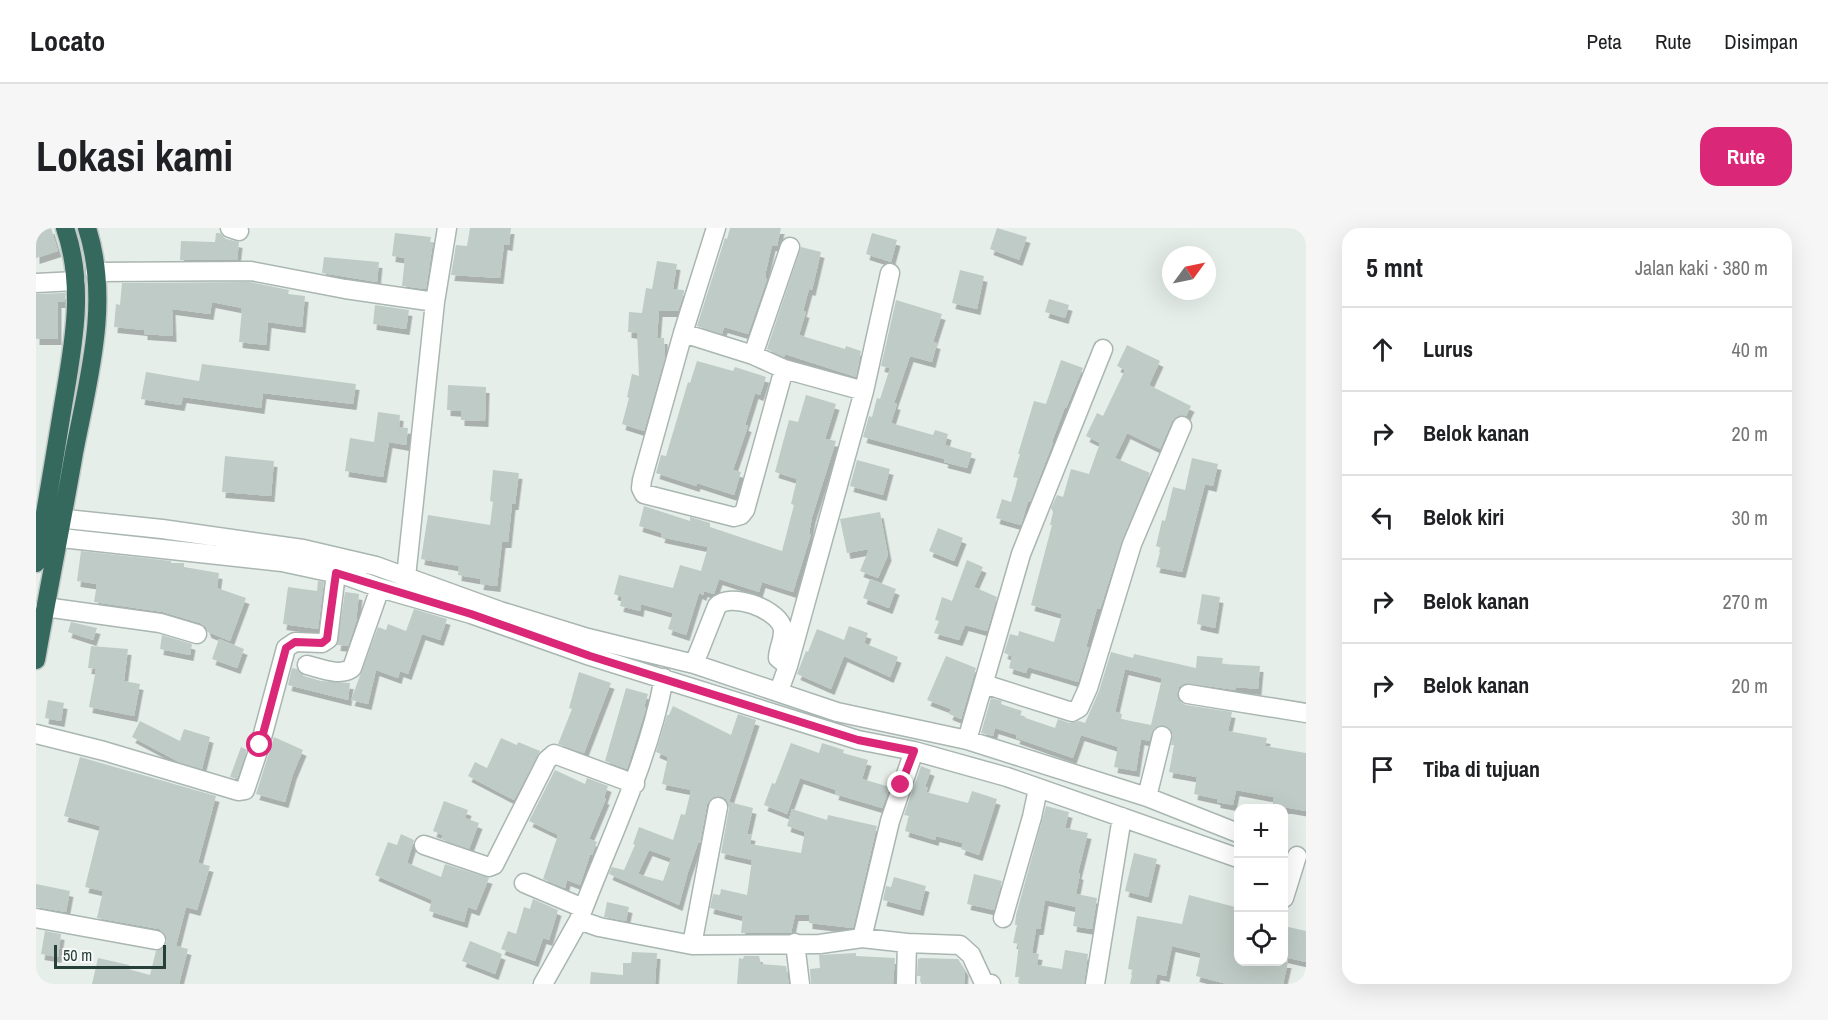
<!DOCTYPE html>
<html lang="id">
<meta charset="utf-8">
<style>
:root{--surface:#fff;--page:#f6f6f6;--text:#202124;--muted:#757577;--line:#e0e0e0;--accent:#db2777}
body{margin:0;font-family:"Archivo Narrow",sans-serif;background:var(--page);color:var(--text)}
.controls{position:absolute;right:18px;bottom:18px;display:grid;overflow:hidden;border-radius:12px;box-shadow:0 6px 24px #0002}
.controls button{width:54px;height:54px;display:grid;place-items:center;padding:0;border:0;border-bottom:2px solid var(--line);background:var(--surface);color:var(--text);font:30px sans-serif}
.compass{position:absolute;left:1126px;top:18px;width:54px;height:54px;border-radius:50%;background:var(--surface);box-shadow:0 6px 24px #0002;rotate:57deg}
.scale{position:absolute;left:18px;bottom:15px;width:112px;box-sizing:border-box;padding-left:6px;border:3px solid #263f38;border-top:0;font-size:16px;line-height:21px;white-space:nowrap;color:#263f38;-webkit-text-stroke:4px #f7faf9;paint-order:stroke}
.stop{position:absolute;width:18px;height:18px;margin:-14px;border:4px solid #db2777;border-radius:50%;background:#fff}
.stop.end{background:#db2777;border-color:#fff;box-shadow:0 2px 6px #0008}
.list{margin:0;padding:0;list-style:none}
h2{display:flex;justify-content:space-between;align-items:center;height:78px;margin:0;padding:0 24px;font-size:26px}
h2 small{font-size:20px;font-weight:400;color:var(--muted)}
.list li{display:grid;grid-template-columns:39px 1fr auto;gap:18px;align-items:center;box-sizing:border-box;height:84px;padding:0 24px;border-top:2px solid var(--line)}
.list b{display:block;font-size:22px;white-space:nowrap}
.list em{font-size:20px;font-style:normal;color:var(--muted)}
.icon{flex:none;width:33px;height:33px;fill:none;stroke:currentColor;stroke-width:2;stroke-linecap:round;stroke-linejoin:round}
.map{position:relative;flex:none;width:1270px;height:756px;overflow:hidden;border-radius:18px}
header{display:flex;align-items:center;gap:36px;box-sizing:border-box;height:84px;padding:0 30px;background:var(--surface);border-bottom:2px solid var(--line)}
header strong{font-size:28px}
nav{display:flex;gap:33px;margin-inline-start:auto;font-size:21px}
.intro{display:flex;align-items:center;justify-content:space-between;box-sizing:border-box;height:144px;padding:0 36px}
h1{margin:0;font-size:42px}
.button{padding:15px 27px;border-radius:18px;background:var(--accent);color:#fff;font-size:21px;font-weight:700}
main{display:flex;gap:36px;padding:0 36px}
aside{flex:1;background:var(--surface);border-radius:18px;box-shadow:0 6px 24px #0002}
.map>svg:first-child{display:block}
.building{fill:#bfcbc6;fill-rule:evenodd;filter:url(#shadow)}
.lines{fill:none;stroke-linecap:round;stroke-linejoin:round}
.minor-casing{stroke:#a9b6b1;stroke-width:21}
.highway-casing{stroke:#c2c9c7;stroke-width:21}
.minor{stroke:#fff;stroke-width:18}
.highway{stroke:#35695e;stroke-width:18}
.route{stroke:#db2777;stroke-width:8}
</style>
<header>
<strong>Locato</strong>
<nav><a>Peta</a><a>Rute</a><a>Disimpan</a></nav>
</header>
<div class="intro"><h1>Lokasi kami</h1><a class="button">Rute</a></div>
<main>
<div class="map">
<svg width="1270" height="756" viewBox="0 0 1270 756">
<defs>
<filter id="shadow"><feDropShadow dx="3.5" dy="6" stdDeviation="0" flood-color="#0004"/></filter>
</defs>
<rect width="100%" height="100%" fill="#e6eeea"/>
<path class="building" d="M8,0H15L22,23L0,30V2Z
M434,0H475L473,17L468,16L464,50L415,47L420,17L431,18Z
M694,0H745L741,18L736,17L730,43L729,50L731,51L712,106L688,99L686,106L661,98L689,10L691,11Z
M961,0L991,9L983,32L954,21Z
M180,5H184L190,11L203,14L201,32H144L145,13L179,14Z
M359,5L395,9L394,14H397L390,61L366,58L369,30L356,28Z
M836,5L861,12L855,34L830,26Z
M765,19L785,24L776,62L773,61L767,83L770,84L763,107L809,121L810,118L825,123L820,149L749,126L748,129L731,121Z
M288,29L343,34L341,54L286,45Z
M621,33L641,36L637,61L648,62V65L642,83H623L621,110H628L629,129L608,203L586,196L593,170L591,169L596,146L603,148L601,105L592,104L593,84L606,85L610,60L616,61Z
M924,42L948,48L941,81L916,75Z
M214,54L253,62L252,66L269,68L266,99L232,94L230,117L203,114L206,80L176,74L174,86L136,81L137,108L108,106V102L78,99L80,76L84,77L86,55Z
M29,65V74H22V111H0V66Z
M1013,71L1033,77L1029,90L1009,84Z
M860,72L906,86L897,114L901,115L896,134L874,128L858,175L861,176L855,195L897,207L899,202L912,206L909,217L936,225L931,240L908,234L909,231L827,209L833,188L836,189L841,170L844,171L854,140L845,138Z
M339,77L373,82L370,101L337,96Z
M1091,117L1124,133L1113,157L1155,178L1150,188L1143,187L1136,193L1124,221L1091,205L1079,230L1114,245L1086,312L1064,381L1061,380L1050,419H1053L1042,454L992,439L990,445L973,440L976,428L968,425L974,406L982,408L983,403L1018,414L1026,386L995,377L1016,297H1014L1017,284L1015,280L1021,267L1027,269L1035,241L1053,246L1064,215L1050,208L1061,185L1067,188L1089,142L1081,138Z
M1025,132L1047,140L1030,180L1029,179L1017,211L1016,217L994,274L992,273L985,297L960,290L966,271L975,274L982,250L977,249L984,226H982L998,173L1010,176Z
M661,133L697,143L699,139L730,149L724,167L719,165L709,197L712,198L697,242L705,244L698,267L661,255L660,258L620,245L625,227L630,228L652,154L654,155Z
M166,136L320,156L317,176L227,165L225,180L147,169L145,177L105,171L110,144L163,153Z
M412,157L450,159L449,193L425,192V183L411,182Z
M770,167L800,176L789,211L800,213L776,289L773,306H775L757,364L726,354L723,364L683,351L678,366L668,363L667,367L663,365L650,407L632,401L637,385L605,376L604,383L584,378L586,369L578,366L583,347L637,360L644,337L665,343L672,319L625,309L626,305L603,298L608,278L654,293V289L674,295V299L746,323L758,277L755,276L761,251L739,244L753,192L762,194Z
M342,184L364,187L363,199L372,200L370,217L353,214L347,249L309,243L314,210L338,214Z
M189,228L238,233L235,268L186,264Z
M1156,230L1182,236L1177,258L1169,256L1146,344L1120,339L1125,320L1120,318L1126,292L1129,293L1137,259L1149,262Z
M821,232L854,241L847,267L814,258Z
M457,242L483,245L479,276H476L472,314H466L461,358L444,356L445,351L422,347L423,338L385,331L392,287L454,297L457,274L454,273Z
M844,284L852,327L842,350L824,343L833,321L811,325L804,291Z
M902,300L927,310L918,333L893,323Z
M45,323L135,333V335H148V339L183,345L181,360L210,370L194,413L172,404L170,399L164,395L127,384L58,374L61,356L41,353Z
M931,332L947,339L938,359L961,369L951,403L929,397L923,412L898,405L903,393L899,392L906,369L916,373Z
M834,351L860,361L853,380L827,370Z
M282,353L288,354L282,401L247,396L252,359L281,363Z
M309,364L323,366L320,394L312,418L301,417Z
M1166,366L1184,369L1179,400L1161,396Z
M378,381L411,391L404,412L386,406L372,446L364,443L362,450L340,442L332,476L315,472L342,399L350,402L352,396L370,403Z
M35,394L61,400L57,412L32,404Z
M813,398L832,405L828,415L862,429L854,449L808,428L795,461L761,446L770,423L772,424L781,401L808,412Z
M126,407L156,416L154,427L124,421Z
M183,411L208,421L201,440L176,431Z
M55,418L92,421L88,453L104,456L98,488L53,479L60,441L52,440Z
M1075,424L1097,430L1098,426L1160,440L1161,428L1187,430L1186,436L1224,438L1222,461L1200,459V462L1149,455L1143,459L1141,469L1144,474L1150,477L1196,484L1192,503L1231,510L1229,518L1270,525V583L1253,580H1236L1238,569L1200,562L1197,577L1181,574V571L1158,566L1161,549L1133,544L1138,517H1135L1137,505L1133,500L1128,497L1118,501L1113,513L1105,511L1100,543L1078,539L1082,519L1045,507L1037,530L980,510L981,507L959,500L957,508L945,505L955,470L966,473L965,476L986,483L984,488L1019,500L1022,491L1033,495L1043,493L1049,495L1063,463ZM1089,441L1126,450L1115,497L1085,491L1086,486L1079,484Z
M910,428L940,440L925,491L913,486L915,481L891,472Z
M256,440L261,441L268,448L285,453L314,455L312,472L252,457Z
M543,444L575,455L548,525L522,516L536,481L533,480Z
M590,460L612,466L608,479L610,480L591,541L569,533Z
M12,472L28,475L25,493L9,490Z
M637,478L695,507L702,486L720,492L693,574L717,580L711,606L716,607L714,616L765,625L769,604L751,598L756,581L791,592L792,587L841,598L817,700L773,695V687H759L755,705H705L707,688L674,680L677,666L684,667L685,661L711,667L716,632L685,625L693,580L690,571L685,568L678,569L671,576L664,615H662L652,644L643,677L573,646L576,639L588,642L599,617L597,616L603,599L637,612L645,586L649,587L655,562L626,556L632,529L620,524L631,487H633ZM613,622L635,630L627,653L602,646Z
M104,493L144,513L148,501L174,509L166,541L143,534L96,509Z
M238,509L267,522L257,546L249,574L220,566Z
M465,510L481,517L482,514L504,523L478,572L432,548L439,534L451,540Z
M755,515L783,525L786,515L808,522L807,525L832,532L826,551L854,559L846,580L799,566L800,562L764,550L751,586L728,577L736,555L739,556Z
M205,519L211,522L201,551L194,549Z
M44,529L180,568L162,635L174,638L161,682L150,679L140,718L152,721L143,756H56L62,730L93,737L92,741L114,747L120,723L128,720L131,713L130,708L123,701L61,690L67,663L49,659L64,598L28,588Z
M885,538L895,542L889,559L892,560L890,564L932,575L936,563L961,571L943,627L925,621L927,615L900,608L899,612L869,603L873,588L868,587Z
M519,542L549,556L551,550L572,558L568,570L570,571L553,611L561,614L556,627H554L544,657L531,652L529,660L507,651L522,607L493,593Z
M408,573L432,582L429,590L443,595L433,621L405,611L407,607L397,603Z
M1010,578L1033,584L1029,600L1052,605L1042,645L1044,646L1040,666L1061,670L1056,701L1037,698L1040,679L1009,672L1004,701H1000L996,725L1003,726L1001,737L1026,741L1029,722L1052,726L1048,756H983L984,749H979L983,716L977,715L981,697H979L980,687Z
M365,606L378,612L371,635L405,649L409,636L453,650L440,682L432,679L428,694L393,683L396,672L339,647L352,614L361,617Z
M1098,625L1121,631L1112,669L1089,663Z
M938,646L966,653L958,682L931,676Z
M858,649L890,658L884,682L847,672L850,658L855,659Z
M0,656L34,663L30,684L0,679Z
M1153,667L1203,680V734H1252L1247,756H1191L1160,748L1165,725L1136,718L1130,748L1121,746L1119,756H1094L1097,742L1092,741L1101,688L1146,696Z
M497,671L522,682L513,712L507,710L499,733L465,721L472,703L480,706L488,679L494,681Z
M571,674L593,679L590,693L568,689Z
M1248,698L1270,703V734L1248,729Z
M9,703L25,706L22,729L5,726Z
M434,713L466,726L459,746L426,733Z
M596,724L621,725L619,756H554L555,744L587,747V735H595Z
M820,725V728L859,730L857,756H775L774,741L784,740L783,727Z
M708,728H723L725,736L750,738L753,756H701L703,730L707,731Z
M885,730L922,731L929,742L928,756H885V748H881L882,731Z"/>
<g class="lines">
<g class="minor-casing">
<path id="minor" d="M194,0L203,3
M680,0L647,105L606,252L605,260L608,266L698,289L705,287L709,282L748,141
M59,44L215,43L309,61L399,74
M0,55L40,53
M647,105L717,127L748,141L828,163
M717,127L754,19
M11,289L126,301L267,321L340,338L464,383L552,410L658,436L801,484L931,512L1111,569L1202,605
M7,308L246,334L311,348L344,360L435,386L554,428L822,512L878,523L971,549L1202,630
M370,349L399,74L411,0
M9,379L124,395L161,406
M658,436L681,378C694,364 739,380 746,398C750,409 742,419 742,430L752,438
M271,437C284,440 304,449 316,440L344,360
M628,450C612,536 573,611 543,692L563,699L656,717L784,716L826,710L854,593L878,523
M948,456L1036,484L1043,480L1052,460L1096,316L1146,198
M743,463L752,438L828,163L854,45
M1152,466L1270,485
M0,506L68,523L202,563L209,562L224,517L250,420L259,414L286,415L292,411L300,345
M931,512L985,326L1067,121
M1111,569L1126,508
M388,617L453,639L458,637L511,532L518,526L599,556
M488,655L547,680
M1248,670L1261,628
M0,690L120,712
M967,690L996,589L1002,561
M826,710L871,715L870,756
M759,715L764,756
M871,715L924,717L935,727L948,755L955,756
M656,717L682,579
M507,756L543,692
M1059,756L1086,589"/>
</g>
<g class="highway-casing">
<path id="highway" d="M0,335C9,287 17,239 25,190C35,127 51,63 29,0
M0,432C12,363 26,294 38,225C52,152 75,74 51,0"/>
</g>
<use href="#minor" class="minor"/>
<use href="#highway" class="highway"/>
</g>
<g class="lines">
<path class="route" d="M224,517L250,420L259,414L286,415L291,411L300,345L435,386L554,428L822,512L878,523L865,557"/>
</g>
</svg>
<div class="controls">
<button>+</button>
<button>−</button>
<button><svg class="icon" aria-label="locate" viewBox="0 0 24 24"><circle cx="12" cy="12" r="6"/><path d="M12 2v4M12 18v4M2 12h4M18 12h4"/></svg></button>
</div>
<svg class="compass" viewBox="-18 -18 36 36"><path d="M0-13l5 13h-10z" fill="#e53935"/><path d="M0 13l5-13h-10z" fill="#757577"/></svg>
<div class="scale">50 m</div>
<div class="stop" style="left:224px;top:517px"></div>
<div class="stop end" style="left:865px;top:557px"></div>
</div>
<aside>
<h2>5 mnt<small>Jalan kaki · 380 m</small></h2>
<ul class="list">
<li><svg class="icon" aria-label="ahead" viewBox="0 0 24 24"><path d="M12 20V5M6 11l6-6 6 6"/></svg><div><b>Lurus</b></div><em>40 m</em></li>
<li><svg class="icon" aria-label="right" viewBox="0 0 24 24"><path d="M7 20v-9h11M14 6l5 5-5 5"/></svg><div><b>Belok kanan</b></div><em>20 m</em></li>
<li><svg class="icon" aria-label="left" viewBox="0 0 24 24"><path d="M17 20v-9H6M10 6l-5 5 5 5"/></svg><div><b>Belok kiri</b></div><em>30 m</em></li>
<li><svg class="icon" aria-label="right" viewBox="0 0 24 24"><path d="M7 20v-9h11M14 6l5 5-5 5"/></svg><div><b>Belok kanan</b></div><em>270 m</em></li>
<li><svg class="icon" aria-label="right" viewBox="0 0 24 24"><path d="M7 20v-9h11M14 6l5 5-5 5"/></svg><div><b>Belok kanan</b></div><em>20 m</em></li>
<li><svg class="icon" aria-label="arrive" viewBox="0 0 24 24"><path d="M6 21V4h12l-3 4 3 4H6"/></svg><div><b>Tiba di tujuan</b></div></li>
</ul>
</aside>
</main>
